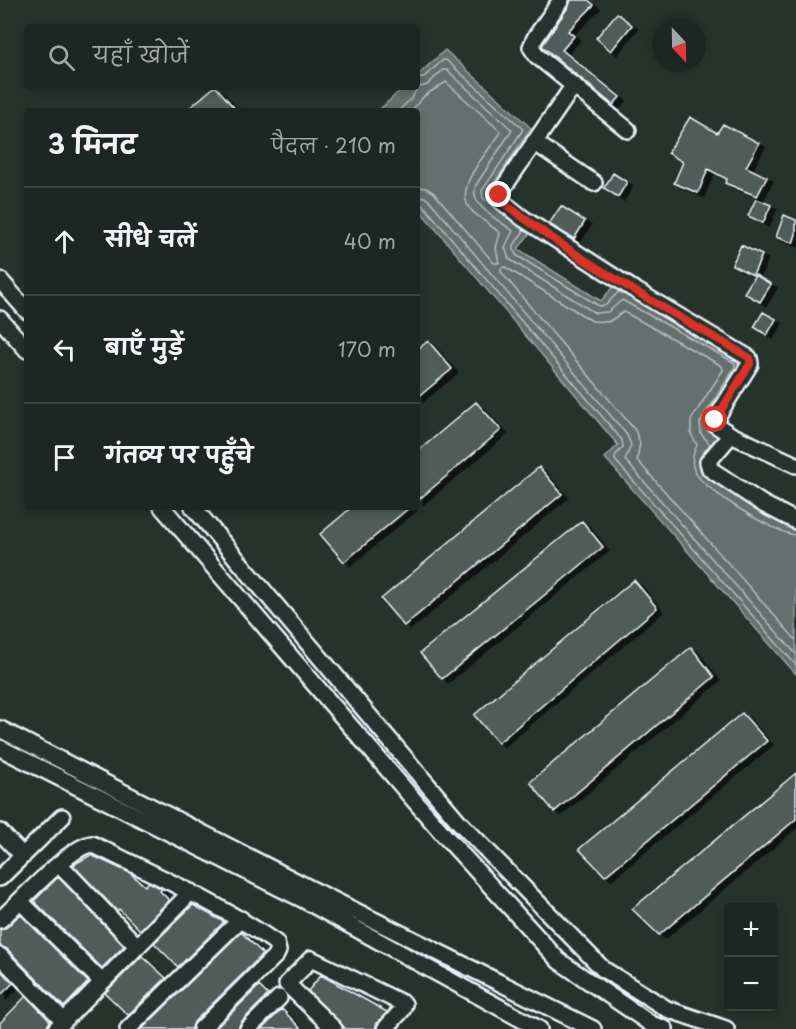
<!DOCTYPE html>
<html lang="hi">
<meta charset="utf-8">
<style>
:root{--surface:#1c2622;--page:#29322f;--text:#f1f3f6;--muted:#a0a5a5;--line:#3a4340}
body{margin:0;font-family:"Playpen Sans","Playpen Sans Deva",sans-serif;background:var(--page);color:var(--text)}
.controls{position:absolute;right:18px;bottom:18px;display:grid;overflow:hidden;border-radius:6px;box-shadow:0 3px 9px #0003}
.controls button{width:54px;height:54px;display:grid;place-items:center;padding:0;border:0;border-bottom:2px solid var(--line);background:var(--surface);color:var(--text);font:30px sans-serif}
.compass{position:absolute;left:652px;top:18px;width:54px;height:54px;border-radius:50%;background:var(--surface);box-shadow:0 3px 9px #0003;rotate:158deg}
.stop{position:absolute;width:18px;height:18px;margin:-14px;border:4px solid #d93025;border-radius:50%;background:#fff}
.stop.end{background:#d93025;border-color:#fff;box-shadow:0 2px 6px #0008}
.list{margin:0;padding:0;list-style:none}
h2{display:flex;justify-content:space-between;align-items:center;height:78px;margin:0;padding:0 24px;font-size:26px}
h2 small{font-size:20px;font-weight:400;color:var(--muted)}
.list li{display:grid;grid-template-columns:39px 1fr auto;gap:18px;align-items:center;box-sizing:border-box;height:108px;padding:0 24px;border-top:2px solid var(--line)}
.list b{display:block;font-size:22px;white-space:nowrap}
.list em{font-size:20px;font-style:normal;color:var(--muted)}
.icon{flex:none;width:33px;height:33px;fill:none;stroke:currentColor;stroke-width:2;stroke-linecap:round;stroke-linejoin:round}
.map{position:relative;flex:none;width:796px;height:1029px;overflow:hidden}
.search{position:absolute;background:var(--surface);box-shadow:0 3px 9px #0003;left:24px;top:24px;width:396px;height:66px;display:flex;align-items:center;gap:15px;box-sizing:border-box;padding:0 21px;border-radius:6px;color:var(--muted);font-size:22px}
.panel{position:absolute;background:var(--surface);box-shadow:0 3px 9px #0003;left:24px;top:108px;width:396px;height:402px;border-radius:6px}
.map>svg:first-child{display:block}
.water{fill:#636f6d;stroke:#98a3a5;stroke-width:1.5}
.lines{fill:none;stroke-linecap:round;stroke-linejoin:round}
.shore{stroke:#b3bdc0;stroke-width:1.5}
.building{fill:#505c59;stroke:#e8f1f8;stroke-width:1.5;filter:url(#shadow)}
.minor-casing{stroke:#e8f1f8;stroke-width:20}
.minor{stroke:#26332d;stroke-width:15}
.route{stroke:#d93025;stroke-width:8}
</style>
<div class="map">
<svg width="796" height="1029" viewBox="0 0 796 1029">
<defs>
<filter id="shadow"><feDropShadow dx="6" dy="4" stdDeviation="0" flood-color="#0009"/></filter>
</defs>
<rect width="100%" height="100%" fill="#26332d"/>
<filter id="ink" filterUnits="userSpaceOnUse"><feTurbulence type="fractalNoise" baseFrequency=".0167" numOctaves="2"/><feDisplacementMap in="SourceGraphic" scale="12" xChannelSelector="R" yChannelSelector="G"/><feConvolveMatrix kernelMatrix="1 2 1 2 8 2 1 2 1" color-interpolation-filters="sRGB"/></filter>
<g filter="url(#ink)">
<path class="water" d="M445,50L531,128L487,193L533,229L518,249L601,301L617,282L756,359L712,428L733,437L714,461L734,479L796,514V674L605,458L618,445L417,207V111H378L404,87H417V76Z"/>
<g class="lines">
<path class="shore" d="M417,79L423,78L443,60H446L522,128V131L482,191L483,198L495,207
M398,111L412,98L417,88L427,85L443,70H447L512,130L476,185C468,206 499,220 513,231L505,247L509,259L595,313L608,312L622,300L735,363V367L700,423L701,434L710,444L702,455
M411,111L424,96L446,82L500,131V134C488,151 453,188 470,209C478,218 491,225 500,233L496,248L499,263H494L434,193L426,188L417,187
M417,196L425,197L430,201L627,435L631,445L625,460L796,654
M417,203L424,206L622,440L623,447L615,456V460L796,665
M523,229V232L513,247L516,255L599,306L606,305L619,291
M796,535C777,535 704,490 695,472C690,462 693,454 697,445L691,434V420L723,370L722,366L624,312L608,322L592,321L505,267L501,268V272L635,430L640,443L637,460L796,640"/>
</g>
<path class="building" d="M571,0H588L594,5L568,31L574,36L562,50L620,97L613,105L542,46L569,6Z
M617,13L632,25L611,51L596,38Z
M214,87H216L237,111H186Z
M690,117L717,133L723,124L759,143L746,167L767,177L757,196L725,183L727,179L708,169L698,193L674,183L683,162L668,153Z
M613,173L627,182L618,197L604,188Z
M756,199L771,205L763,223L748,216Z
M561,206L585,221L574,239L549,224Z
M784,215L796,220V234L793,243L776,237Z
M741,245L762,255L753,275L732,265Z
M755,275L771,284L760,302L744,293Z
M763,312L776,319L767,335L754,327Z
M428,341L452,369L417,398V350Z
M476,402L501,430L417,501V452Z
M539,467L562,494L404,626L381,599Z
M352,507H410L344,562L320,534Z
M582,521L603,547L442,679L420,653Z
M634,580L657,608L498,743L474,715Z
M691,647L714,677L554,812L530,782Z
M742,713L767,741L605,876L579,849Z
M796,773V819L659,935L632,909Z
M91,855L130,873L145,886L149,882L162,889L160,891L169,900L140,930L119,909L117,911L73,865Z
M58,877L124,946L102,968L34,901Z
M193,905L224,922L178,967L154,943Z
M20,914L88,982L64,1007L7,949L0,946V930L7,927Z
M241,932L263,954L194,1022L192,1029H142Z
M142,956L166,978L128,1015L105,993Z
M0,970L13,983L0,996Z
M321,975L387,1012L377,1023L375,1029H346L308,991Z
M259,986L268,995L241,1022L238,1029H215Z
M26,996L50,1021L46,1029H0V1023Z
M282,1009L301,1029H262Z"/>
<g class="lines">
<g class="minor-casing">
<path id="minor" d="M561,0L535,38L531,47L537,56L628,130
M574,85L501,191L500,200L524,219L630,287L749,358L750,364L715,420L716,425L731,435L796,465
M534,142L594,183
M0,280L27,311
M0,319L27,350
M731,435L708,462L710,469L763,504L796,521
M162,507L444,835L559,961L651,1024L665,1029
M193,507L459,822L603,969L667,1009L726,1029
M0,729L311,889L593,1029
M0,748L302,899L539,1029
M0,832L23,856
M59,864L137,946
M0,878L62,817
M20,901L102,982
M0,920C19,903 70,846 92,844C155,875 219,903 276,943L278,951L276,955L201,1029
M0,956L64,1021
M56,1029L191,892
M128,1029L241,919
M248,1029L279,998
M334,1029L287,984L311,959L404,1004L402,1010L385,1029"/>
</g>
<use href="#minor" class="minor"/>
</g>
</g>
<g class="lines" filter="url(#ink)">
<path class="route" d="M499,195L500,200C576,260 666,309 750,358V364L715,420"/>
</g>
</svg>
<div class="controls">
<button>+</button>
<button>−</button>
</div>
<svg class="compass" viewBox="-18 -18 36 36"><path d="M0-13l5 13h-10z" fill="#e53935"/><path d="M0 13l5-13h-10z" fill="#a0a5a5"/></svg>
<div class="stop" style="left:715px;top:420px"></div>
<div class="stop end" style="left:499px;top:195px"></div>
<div class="search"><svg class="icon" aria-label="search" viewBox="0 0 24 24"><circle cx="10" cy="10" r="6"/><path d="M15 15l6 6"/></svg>यहाँ खोजें</div>
<section class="panel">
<h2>3 मिनट<small>पैदल · 210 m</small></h2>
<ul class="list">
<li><svg class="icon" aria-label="ahead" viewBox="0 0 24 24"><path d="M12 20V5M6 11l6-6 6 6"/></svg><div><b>सीधे चलें</b></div><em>40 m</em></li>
<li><svg class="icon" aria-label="left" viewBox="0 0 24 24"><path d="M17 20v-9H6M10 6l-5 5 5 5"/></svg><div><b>बाएँ मुड़ें</b></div><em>170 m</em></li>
<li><svg class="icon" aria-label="arrive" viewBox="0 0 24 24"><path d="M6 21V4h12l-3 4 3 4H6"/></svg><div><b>गंतव्य पर पहुँचे</b></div></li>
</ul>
</section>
</div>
